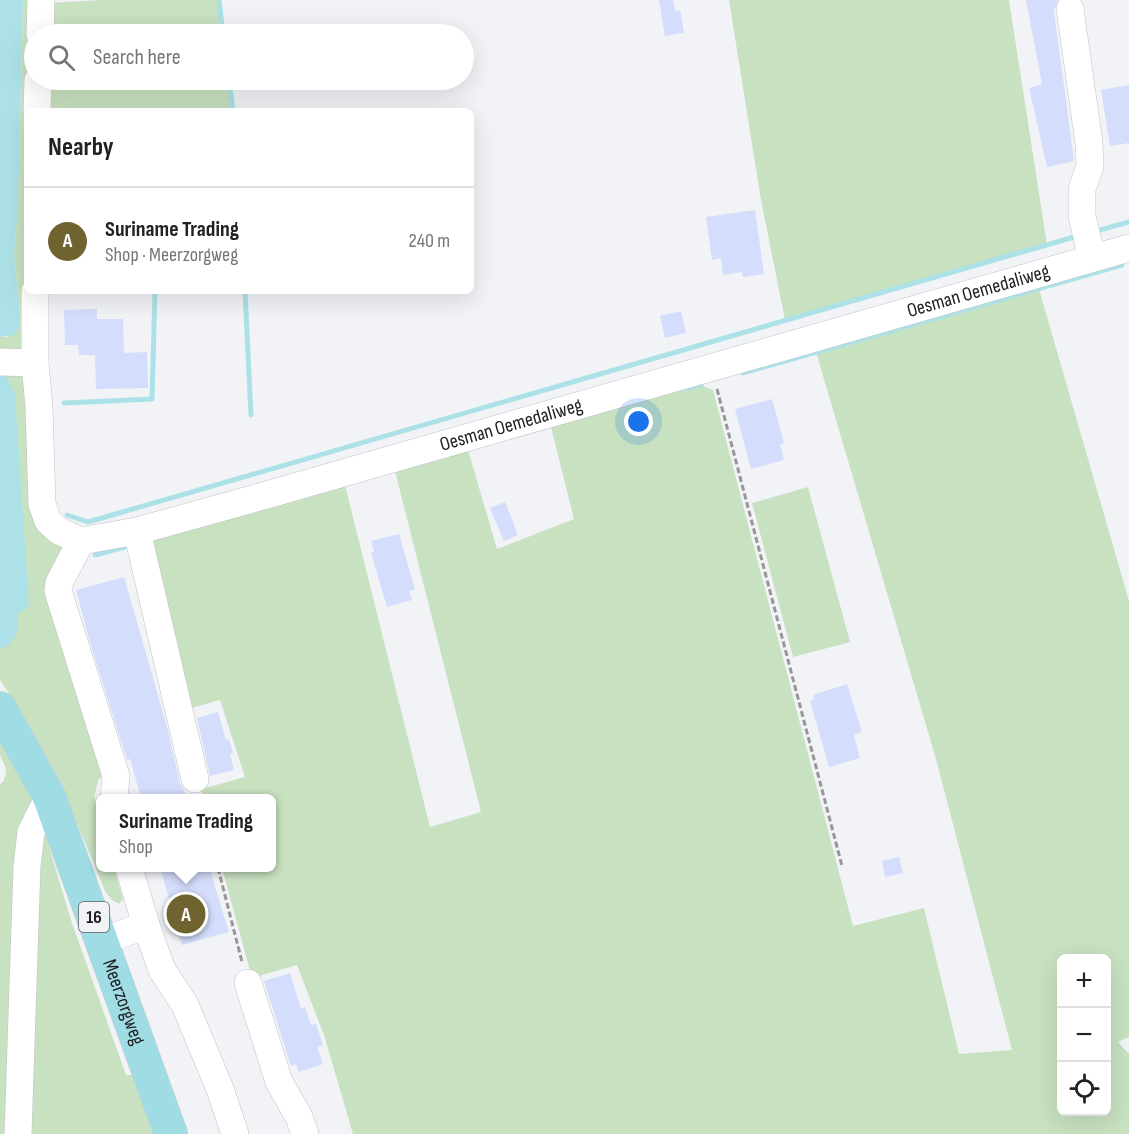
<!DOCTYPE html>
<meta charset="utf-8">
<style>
:root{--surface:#fff;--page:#f2f2f2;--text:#222;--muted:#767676;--line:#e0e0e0;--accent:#6f6330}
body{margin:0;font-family:"Sofia Sans Condensed",sans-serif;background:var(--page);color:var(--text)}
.controls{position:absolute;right:18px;bottom:18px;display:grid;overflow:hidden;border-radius:9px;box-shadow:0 6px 24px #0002}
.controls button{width:54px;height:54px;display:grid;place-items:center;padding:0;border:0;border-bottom:2px solid var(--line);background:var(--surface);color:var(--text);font:30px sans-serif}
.you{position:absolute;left:639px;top:422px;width:21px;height:21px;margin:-15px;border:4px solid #fff;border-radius:50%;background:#1a73e8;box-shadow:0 0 0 9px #1a73e833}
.badge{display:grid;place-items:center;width:39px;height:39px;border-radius:50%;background:var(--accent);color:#fff;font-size:20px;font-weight:700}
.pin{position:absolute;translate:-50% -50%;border:3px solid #fff;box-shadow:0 2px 6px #0006}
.popup{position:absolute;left:96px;top:794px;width:180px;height:78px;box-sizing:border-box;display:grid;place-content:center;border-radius:9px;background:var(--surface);filter:drop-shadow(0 2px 4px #0005);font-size:20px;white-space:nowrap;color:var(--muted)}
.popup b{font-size:22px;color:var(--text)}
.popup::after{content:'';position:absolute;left:50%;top:100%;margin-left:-12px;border:12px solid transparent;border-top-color:var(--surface)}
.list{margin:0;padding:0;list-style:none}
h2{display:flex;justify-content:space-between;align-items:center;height:78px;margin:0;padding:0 24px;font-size:26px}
h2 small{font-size:20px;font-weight:400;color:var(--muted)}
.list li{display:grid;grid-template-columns:39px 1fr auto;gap:18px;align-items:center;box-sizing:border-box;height:108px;padding:0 24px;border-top:2px solid var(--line)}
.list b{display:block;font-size:22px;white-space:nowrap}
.list p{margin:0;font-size:20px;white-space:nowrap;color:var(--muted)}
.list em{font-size:20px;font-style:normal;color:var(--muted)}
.icon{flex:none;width:33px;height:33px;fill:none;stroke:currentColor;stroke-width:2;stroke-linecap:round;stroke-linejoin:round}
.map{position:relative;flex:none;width:1129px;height:1134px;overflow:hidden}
.search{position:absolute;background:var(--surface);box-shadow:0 6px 24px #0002;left:24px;top:24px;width:450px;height:66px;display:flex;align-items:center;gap:15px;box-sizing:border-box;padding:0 21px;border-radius:33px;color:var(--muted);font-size:22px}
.panel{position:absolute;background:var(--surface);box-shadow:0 6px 24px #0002;left:24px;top:108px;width:450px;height:186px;border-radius:9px}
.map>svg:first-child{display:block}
.green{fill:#c8e1c0;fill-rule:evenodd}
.water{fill:#ace2e7}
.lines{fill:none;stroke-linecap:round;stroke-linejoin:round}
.stream{stroke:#ace2e7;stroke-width:5}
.building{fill:#d4ddfc}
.minor-casing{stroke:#c1c2c6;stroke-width:28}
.major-casing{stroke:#cecece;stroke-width:34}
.path{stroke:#97979a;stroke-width:3;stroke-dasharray:6 3;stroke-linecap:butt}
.minor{stroke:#fff;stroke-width:27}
.major{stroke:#a0dce3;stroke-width:33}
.labels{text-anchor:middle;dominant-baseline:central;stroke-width:5;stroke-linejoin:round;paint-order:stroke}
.shield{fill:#f2f3f7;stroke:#5f5f62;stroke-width:1.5}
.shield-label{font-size:18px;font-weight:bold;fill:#202022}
.street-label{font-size:20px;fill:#202022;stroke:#f2f3f7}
</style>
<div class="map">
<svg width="1129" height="1134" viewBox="0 0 1129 1134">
<rect width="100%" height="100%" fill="#f2f3f7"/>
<path class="green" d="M23,0H35L33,111H27L28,333L21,348L15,355H0V337H7L20,312L14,255L18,205Z
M102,0H219L223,34H48L49,3Z
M729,0H1009L1047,245L785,320L761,200Z
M47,80H229L233,111H47Z
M1039,289L1129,601V1037L1118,1042L1129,1054V1134H353L324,1035L297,965L252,978L222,868H272V798H203L201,789L245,777L220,700L188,709L146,541L345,485L430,827L481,812L395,471L468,450L497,549L574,519L551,427L701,385L713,390L853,926L924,908L959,1054L1012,1050L936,759L816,352ZM1062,958H1106V1112H1062Z
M0,370L25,374L36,486L68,543L54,589L109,772L99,779L94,796L100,818V868H114L123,899L119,904L112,900L105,891L58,777L21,712L0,680Z
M808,487L850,642L793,657L752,503Z
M0,739L24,776L34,804L13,1134H0V784L3,782C10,765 3,767 0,754C0,750 0,744 0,739Z
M39,836L46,837L72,923L126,1075H134L155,1134H22Z"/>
<path class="water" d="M0,0H23L18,205L14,255L20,312L19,327L14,335L0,337Z
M0,373H5L15,394L29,606L17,615L18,632L8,646L0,648Z"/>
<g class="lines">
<path class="stream" d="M219,0L223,34
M229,80L233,111
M1093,232L1129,222
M245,291L251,415
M743,373L1122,265
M684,389L701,385
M64,403L152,399L155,291
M67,515L88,522L1074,237
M95,555L125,547"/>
</g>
<path class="building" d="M659,0H673L675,11L680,10L684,33L665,36Z
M1026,0H1058L1054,11L1074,161L1047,167L1029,88L1042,84Z
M1129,85V143L1110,146L1101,90Z
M755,210L764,274L743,277L742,272L723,275L721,258L712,260L706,217Z
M97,309V319H123L124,353L147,352L148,388L96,389L95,355H79L78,345H65L64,310Z
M681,311L686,333L665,338L660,316Z
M772,399L784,443L780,444L784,460L751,469L735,409Z
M505,502L518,535L504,541L490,508Z
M399,534L415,589L409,591L412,600L387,607L371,553L374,552L371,541Z
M124,577L166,723L180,783L188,798H141L130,759L127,760L89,639L76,590Z
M847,684L862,732L854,735L860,758L829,767L810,701L814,699L813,695Z
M218,712L226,740L229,739L233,753L230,754L234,770L210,776L197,718Z
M899,857L903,873L885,877L882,861Z
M160,867H209L229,932L182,945Z
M290,973L301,1009L305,1007L311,1025L316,1024L323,1045L317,1047L323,1064L299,1072L296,1064L291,1066L264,981Z"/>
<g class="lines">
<g class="minor-casing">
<g id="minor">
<path d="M1070,9L1089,143L1090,166L1082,189V216L1092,258"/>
<path d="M40,34L41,0"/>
<path d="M37,111L38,80"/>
<path id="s1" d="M35,291V363L39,407L42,504L48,521L59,531L81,541L137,531L249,500L1129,248"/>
<path d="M0,362L35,363"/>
<path d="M137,531L195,779"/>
<path d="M81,541L59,583L58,591L116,776L114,798"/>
<path d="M129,868L146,925"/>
<path d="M103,941L146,925L162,970L185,1005L220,1089L235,1134"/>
<path d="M248,983L279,1082L299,1117L305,1134"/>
<path d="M18,1134L27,866L31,832L49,796"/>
</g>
</g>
<g class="major-casing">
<g id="major">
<path id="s2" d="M0,708L49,796L171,1134"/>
</g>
</g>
<path class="path" d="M717,389L842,866
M218,868L242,962"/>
<use href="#minor" class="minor"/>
<use href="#major" class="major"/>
</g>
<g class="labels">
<rect class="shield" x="79" y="902" width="30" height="30" rx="4.5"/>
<g class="shield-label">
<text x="94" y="917">16</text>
</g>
<g class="street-label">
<text stroke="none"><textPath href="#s1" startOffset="1202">Oesman Oemedaliweg</textPath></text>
<text stroke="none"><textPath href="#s1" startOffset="716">Oesman Oemedaliweg</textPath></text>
<text stroke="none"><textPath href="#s2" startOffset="320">Meerzorgweg</textPath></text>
</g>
</g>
</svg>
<div class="controls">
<button>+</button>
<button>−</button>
<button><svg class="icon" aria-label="locate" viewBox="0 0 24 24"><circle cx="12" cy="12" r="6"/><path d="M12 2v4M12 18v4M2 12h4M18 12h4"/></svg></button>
</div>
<div class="you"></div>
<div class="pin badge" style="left:186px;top:914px">A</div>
<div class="popup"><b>Suriname Trading</b>Shop</div>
<div class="search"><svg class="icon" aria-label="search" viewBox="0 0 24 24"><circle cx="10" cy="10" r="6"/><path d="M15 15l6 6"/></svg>Search here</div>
<section class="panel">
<h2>Nearby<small></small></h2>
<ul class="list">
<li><span class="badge">A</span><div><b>Suriname Trading</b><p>Shop · Meerzorgweg</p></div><em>240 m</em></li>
</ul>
</section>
</div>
